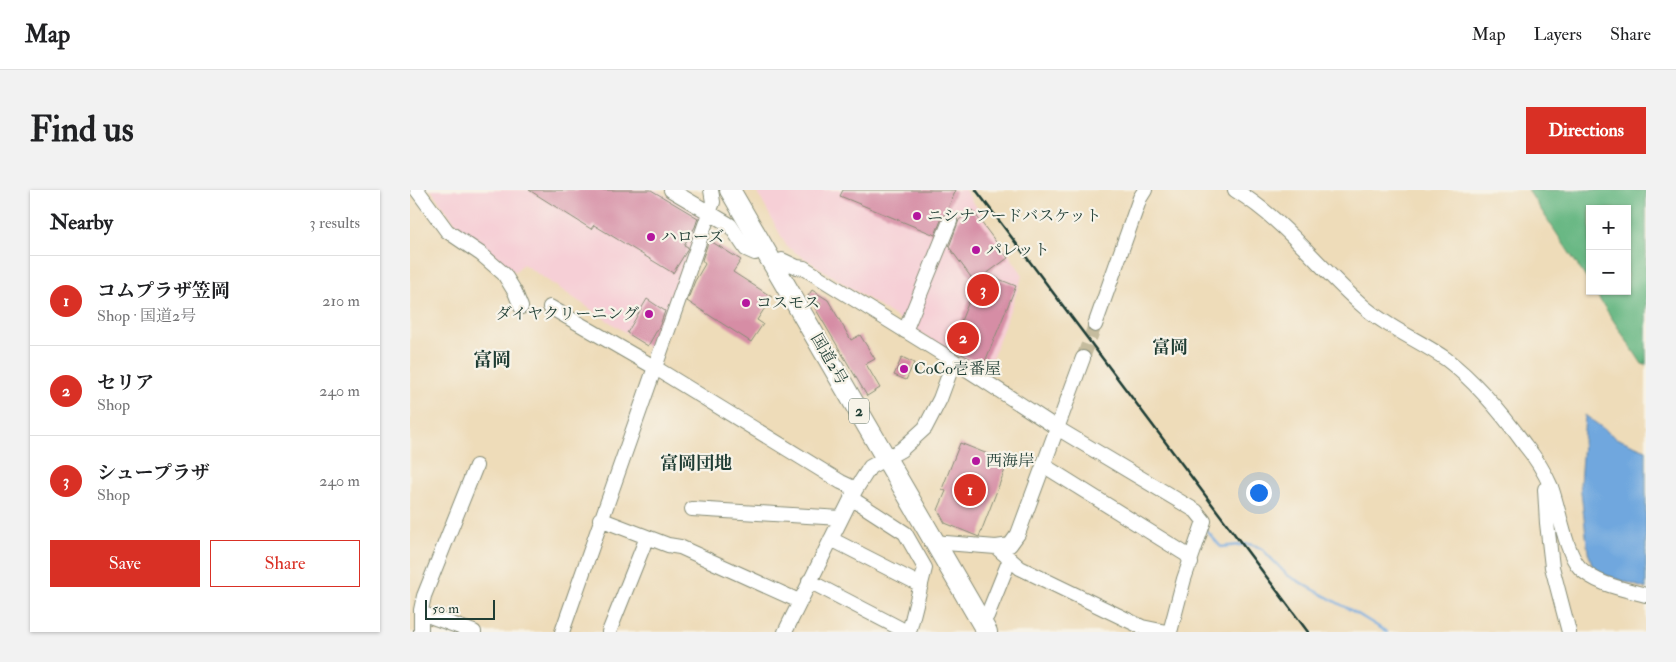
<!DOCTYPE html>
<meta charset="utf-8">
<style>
:root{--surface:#fff;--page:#f2f2f2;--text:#202124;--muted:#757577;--line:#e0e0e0;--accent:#d93025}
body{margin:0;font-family:"IM FELL Double Pica","Noto Serif JP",serif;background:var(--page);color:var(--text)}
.controls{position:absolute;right:15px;top:15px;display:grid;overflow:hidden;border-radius:0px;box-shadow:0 1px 4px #0004}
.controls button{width:45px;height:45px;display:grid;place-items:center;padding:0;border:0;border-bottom:1px solid var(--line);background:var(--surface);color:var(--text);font:25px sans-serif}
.scale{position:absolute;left:15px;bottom:12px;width:70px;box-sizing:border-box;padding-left:5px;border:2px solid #1f3d34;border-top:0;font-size:14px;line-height:18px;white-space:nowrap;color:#1f3d34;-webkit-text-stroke:4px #f7f3e8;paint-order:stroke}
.you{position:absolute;left:848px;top:302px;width:18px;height:18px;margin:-12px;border:4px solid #fff;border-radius:50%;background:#1a73e8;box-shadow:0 0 0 8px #1a73e833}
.badge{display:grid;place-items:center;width:32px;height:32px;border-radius:50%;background:var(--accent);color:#fff;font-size:16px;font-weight:700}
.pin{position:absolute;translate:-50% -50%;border:2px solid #fff;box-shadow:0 1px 5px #0006}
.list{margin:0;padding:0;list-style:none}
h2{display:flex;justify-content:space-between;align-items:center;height:65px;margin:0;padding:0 20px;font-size:21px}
h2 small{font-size:16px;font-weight:400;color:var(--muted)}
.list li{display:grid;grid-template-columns:32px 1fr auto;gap:15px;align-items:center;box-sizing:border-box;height:90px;padding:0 20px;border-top:1px solid var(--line)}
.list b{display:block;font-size:19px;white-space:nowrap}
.list p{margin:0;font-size:16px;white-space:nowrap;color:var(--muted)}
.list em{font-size:16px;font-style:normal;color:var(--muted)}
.actions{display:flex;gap:10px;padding:15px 20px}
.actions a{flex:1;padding:11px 0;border:1px solid var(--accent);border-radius:0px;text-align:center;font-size:18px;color:var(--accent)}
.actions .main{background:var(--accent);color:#fff}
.map{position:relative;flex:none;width:1236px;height:442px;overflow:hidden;border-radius:0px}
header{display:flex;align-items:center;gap:30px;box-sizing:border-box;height:70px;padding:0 25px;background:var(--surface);border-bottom:1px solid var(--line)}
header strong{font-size:24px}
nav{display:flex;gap:28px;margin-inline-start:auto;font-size:18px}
.intro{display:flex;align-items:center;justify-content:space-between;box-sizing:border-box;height:120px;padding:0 30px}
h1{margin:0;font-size:35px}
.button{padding:12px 22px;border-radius:0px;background:var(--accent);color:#fff;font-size:18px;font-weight:700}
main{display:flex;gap:30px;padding:0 30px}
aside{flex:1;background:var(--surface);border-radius:0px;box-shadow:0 1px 4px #0004}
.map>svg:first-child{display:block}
.built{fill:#f6cfd6}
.forest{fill:#69b884;stroke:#447a5c}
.water{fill:#70a7de;stroke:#487289}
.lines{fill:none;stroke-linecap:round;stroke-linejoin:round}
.stream{stroke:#70a7de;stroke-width:2.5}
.building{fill:#d68da5}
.minor-tunnel{stroke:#c5bc9e;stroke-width:14;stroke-dasharray:14 7;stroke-linecap:butt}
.minor-casing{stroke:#868c76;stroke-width:16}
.highway-casing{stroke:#868c76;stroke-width:22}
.minor{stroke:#fff;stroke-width:14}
.highway{stroke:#fff;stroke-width:20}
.rail{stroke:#1f3d34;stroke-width:2.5}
.poi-dot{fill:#b5179e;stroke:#f7f3e8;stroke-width:2}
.labels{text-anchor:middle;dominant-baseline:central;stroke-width:4.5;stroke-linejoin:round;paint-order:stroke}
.shield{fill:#f7f3e8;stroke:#60746a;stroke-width:1}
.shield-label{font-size:15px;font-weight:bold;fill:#1f3d34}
.poi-label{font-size:16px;fill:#1f3d34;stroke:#f7f3e8;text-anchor:start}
.street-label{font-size:16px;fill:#1f3d34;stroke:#f7f3e8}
.neighbourhood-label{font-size:18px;font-weight:bold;fill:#1f3d34;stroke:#f7f3e8}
.quarter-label{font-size:19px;font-weight:bold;fill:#1f3d34;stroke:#f7f3e8}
</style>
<header>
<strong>Map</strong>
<nav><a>Map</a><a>Layers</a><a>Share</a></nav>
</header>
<div class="intro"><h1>Find us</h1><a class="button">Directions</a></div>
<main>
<aside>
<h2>Nearby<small>3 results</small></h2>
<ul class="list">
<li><span class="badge">1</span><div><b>コムプラザ笠岡</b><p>Shop · 国道2号</p></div><em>210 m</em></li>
<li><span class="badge">2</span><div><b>セリア</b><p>Shop</p></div><em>240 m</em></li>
<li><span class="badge">3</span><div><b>シュープラザ</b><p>Shop</p></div><em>240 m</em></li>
</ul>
<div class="actions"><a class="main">Save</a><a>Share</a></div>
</aside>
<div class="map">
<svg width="1236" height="442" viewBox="0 0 1236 442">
<rect width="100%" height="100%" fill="#f7f3e8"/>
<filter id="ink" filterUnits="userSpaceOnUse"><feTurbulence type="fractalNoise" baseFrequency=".02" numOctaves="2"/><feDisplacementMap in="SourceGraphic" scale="10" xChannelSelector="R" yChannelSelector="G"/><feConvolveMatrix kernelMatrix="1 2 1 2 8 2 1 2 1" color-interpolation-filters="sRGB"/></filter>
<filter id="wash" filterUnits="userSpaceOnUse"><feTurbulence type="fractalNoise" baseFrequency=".0096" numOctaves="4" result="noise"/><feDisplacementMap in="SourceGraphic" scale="20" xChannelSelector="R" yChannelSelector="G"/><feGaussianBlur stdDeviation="1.12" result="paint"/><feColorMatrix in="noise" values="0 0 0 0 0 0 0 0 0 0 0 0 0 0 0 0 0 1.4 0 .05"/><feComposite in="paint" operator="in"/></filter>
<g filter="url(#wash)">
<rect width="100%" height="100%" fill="#eedcb9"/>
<path class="built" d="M21,0H246L293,28L243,161L113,74L105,82L46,34Z
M346,0H555L613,85L576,185L377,57Z"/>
<path class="forest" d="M1118,0H1236V175L1232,174L1184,101H1217V19H1180V94Z"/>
<path class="water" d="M1175,225L1206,248L1236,260V399L1184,381L1178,362L1170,294Z"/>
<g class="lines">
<path class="stream" d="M796,340L811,357L838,354L846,356L852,359L877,385L946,423L977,442"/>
</g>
<g id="blocks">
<path class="building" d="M119,0H241L288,28L285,37L274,55L278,57L276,62L263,83L184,35L181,39Z
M433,0H546L536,23L532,28L525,45L430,6Z
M562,20L598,68L576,84L606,96L572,179L560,171L561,169L540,158L566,94L539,57L549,30Z
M299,50L331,70L323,82L362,107L347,130L353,134L341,152L277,111L285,91L295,74L292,70Z
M402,100L418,110L441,150L450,145L465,169L456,174L470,198L457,206L405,118L411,114L398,106Z
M237,109L255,121L250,135L238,156L217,143Z
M492,167L504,173L496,190L484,185Z
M550,253L598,272L569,347L535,333L528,320L536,301L532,299Z"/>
</g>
</g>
<g filter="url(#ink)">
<use href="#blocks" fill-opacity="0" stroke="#868c76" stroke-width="1"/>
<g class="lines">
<path class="minor-tunnel" d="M673,168L685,135"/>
<g class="minor-casing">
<path id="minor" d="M7,0L37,41L71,64L94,84L105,102L111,117
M261,0L320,35L336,59L345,63
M825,0C877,32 908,77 953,116C978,138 1009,150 1036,169C1065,191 1094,226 1115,255C1125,267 1135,283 1141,297C1149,318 1155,362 1170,378C1187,395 1214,399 1236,405
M372,70L387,77L394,78L544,171L530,209L515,238L491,260L460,277L446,299L375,442
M140,117L244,177L431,292L446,299
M685,135L730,8L735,0
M495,141L540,31
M544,171L647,238L786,321L794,331L774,389L760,442
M633,275L777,365L781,373
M1135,299L1137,333L1142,377L1159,442
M441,308L495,343L515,378L499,442
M282,319L431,328
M190,329L237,347
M421,349L511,395
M523,352L586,357L600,355L608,344L673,168
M586,357L610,378L732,437L756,442
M399,391L497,442
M11,423L64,442
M577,426L600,369
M11,442V420L14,406L66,276
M152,442L303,12L301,0
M199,442L237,347L258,355L270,357L389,411"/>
</g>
<g class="highway-casing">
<path id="highway" d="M320,0L577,442"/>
</g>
<use href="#minor" class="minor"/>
<use href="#highway" class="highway"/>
<path class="rail" d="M566,0L898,442"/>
</g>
</g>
<g class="poi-dot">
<circle cx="507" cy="26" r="5"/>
<circle cx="241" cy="47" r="5"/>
<circle cx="566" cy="60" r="5"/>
<circle cx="336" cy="113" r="5"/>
<circle cx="239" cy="124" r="5"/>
<circle cx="494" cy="179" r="5"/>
<circle cx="566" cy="271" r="5"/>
</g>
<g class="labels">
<rect class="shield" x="439" y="208.5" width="20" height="25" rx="4"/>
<g class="shield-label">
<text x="449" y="221">2</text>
</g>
<g class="poi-label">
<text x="517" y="26">ニシナフードバスケット</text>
<text x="251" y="47">ハローズ</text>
<text x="576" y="60">パレット</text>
<text x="346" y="113">コスモス</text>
<text x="229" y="124" text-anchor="end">ダイヤクリーニング</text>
<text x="504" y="179">CoCo壱番屋</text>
<text x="576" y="271">西海岸</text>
</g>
<g class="street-label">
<text transform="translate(419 169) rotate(60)">国道2号</text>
</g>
<g class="neighbourhood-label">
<text x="760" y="157">富岡</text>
<text x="286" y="273">富岡団地</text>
</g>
<g class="quarter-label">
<text x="82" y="170">富岡</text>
</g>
</g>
</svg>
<div class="controls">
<button>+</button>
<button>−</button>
</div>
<div class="scale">50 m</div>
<div class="you"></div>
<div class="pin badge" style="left:560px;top:300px">1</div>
<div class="pin badge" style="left:553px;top:148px">2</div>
<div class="pin badge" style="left:573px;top:100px">3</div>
</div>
</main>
